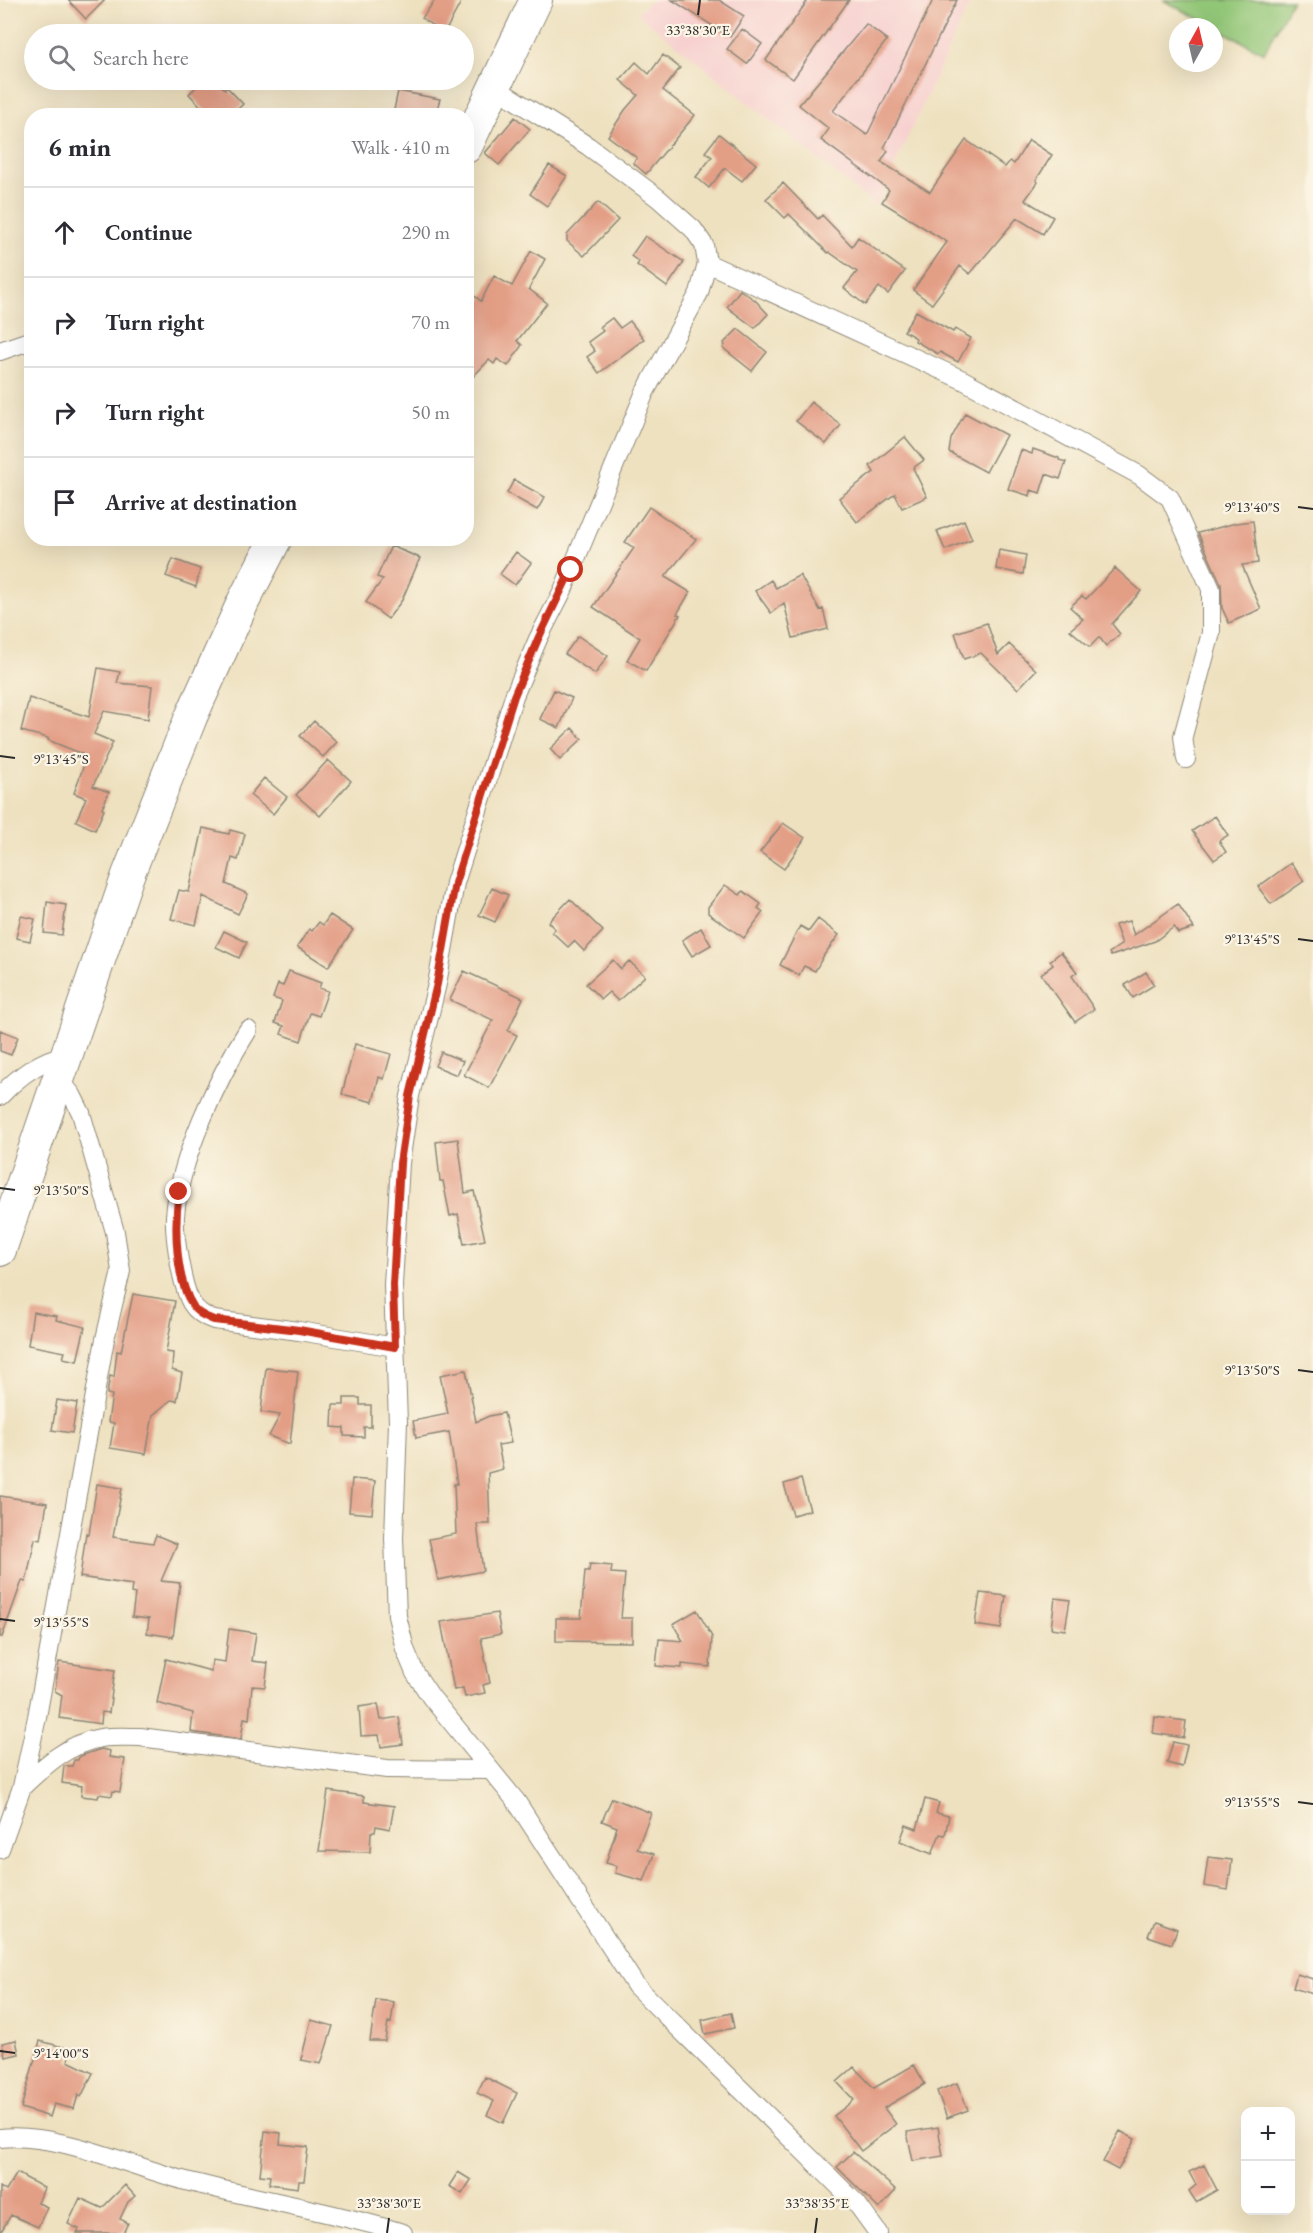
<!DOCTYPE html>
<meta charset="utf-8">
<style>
:root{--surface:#fff;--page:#f2f2f3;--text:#2b2b33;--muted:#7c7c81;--line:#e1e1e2}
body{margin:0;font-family:"EB Garamond",serif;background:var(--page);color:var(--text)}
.controls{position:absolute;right:18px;bottom:18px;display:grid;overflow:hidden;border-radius:12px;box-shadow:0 6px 24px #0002}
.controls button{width:54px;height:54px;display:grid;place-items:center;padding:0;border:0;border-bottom:2px solid var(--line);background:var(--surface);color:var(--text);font:30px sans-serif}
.compass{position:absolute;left:1169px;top:18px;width:54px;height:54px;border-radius:50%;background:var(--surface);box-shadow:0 6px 24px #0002;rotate:8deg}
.stop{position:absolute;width:18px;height:18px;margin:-14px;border:4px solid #c8321e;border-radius:50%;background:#fff}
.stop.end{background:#c8321e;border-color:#fff;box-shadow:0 2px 6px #0008}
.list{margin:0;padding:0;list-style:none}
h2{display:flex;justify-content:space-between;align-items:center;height:78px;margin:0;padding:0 24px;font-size:26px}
h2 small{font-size:20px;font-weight:400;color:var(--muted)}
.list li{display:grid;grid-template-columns:39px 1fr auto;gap:18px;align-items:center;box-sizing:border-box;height:90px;padding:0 24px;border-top:2px solid var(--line)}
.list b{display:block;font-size:22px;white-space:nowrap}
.list em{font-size:20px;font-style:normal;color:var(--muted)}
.icon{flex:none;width:33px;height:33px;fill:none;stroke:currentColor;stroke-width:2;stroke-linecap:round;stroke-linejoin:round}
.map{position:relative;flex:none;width:1313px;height:2233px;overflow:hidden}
.search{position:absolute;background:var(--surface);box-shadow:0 6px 24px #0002;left:24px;top:24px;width:450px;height:66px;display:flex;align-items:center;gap:15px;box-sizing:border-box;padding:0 21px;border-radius:33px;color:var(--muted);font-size:22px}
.panel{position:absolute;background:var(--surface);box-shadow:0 6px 24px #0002;left:24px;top:108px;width:450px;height:438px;border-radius:24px}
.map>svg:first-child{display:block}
.built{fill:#f7d0cf}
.green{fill:#92c677;stroke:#5e7851;stroke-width:1.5}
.building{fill:#e39e86}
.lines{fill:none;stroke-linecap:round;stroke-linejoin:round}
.street-casing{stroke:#8c8676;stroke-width:20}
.highway-casing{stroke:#8c8676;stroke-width:34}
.street{stroke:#fff;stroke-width:18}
.highway{stroke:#fff;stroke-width:32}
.route{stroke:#c8321e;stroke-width:8}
.ticks{fill:none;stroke:#2b2b2b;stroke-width:2}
.ticks-label{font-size:15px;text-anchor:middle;fill:#2b2b2b;stroke:#fcf5e5;stroke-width:4.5;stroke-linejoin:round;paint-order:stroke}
</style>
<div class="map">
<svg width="1313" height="2233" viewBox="0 0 1313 2233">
<rect width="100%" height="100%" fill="#fcf5e5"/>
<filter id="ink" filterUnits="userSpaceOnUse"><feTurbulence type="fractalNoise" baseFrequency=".0167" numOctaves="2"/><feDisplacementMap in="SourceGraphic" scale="12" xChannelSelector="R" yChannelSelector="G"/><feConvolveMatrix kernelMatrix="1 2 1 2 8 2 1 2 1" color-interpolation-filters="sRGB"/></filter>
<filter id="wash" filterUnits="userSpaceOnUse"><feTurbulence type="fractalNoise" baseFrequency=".008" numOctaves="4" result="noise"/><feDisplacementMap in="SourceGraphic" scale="24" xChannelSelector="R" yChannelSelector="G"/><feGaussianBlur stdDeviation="1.35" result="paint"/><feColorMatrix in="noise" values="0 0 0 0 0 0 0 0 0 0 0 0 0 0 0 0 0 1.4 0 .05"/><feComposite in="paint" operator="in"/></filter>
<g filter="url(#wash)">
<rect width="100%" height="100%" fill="#eee1c0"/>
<path class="built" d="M653,0H971L876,206L637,13Z"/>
<path class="green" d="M1163,0H1292L1264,53Z"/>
<g id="blocks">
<path class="building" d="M68,0H105L86,19Z
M435,0H462L444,34L422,18Z
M672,0H719L744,16L730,37Z
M808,0H849L793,79L766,60Z
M933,0H957L884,148L888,151L881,162L930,192L966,140L1005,167L1010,161L1014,164L1029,140L1052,155L1036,180L1038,182L1025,200L1053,217L1043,234L1017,218L970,274L960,266L932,304L913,290L947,242L882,202L889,190L821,140L829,129L799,105L866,24L887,40L833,111L867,135Z
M742,29L762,44L747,64L727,49Z
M663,55L680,68L663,90L695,115L646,174L633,163L637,158L608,136L625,110L638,95L620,80L636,62L649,74Z
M203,80H215L225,89L227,87L243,104L231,116H210L189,94Z
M398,91L440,99L435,116H397L398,111L394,110Z
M515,117L530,129L499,165L485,153Z
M719,134L756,164L742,181L725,168L709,188L696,177L712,157L705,152Z
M549,165L567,176L547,206L530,194Z
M783,183L818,219L822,215L852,246L858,237L905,271L888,294L879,287L865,305L844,288L857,272L829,252L828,253L789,214L785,218L766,199Z
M598,202L618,220L584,256L567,241V235Z
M645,236L684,262L667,287L637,265L639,262L631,256Z
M531,251L545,259L529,289L547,303L517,341L522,345L508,366L497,359L494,364L489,360L466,384V302L472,294L481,301L494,276L512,286Z
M740,290L755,300L768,314L755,328L727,307Z
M916,311L953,332L955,329L971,338L958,362L940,352L938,354L915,341L916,338L904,331Z
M612,318L620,328L630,321L644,339L599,373L587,357L595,351L588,342L603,331L600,327Z
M738,329L767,352L752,371L723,348L725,345L724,343Z
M811,402L841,425L826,444L796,421Z
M965,413L1006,435L986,472L949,452L951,439Z
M905,437L924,460L913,468L927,497L902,508L895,494L857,522L839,498L874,472L870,466Z
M1033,449L1059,458V460L1066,462L1060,479L1046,474L1040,493L1031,490L1030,496L1008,489L1021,450L1032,454Z
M514,480L545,497L537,510L507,493Z
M649,507L696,539L665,577L690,592L677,614L680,615L646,671L627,660L640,638L593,607L634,548L625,542Z
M964,520L972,539L945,550L937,531Z
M1253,521L1258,563L1242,565L1261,609L1229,623L1222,608L1221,584L1198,533L1236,523Z
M391,546L420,558L402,600L388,619L366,602L383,579L377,577Z
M999,550L1026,555L1023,574L996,569Z
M516,552L531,563L515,585L500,574Z
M173,559L200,569L196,587L166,576Z
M1115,568L1141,591L1112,624L1120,634L1106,646L1099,637L1090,647L1070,630L1083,619L1070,607L1082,596L1086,599Z
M800,575L820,610L823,609L828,629L793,638L784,603L771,613L755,591L771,580L776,588Z
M987,623L998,655L1009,644L1036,670L1018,689L981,653L964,659L955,633Z
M578,636L608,656L595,674L565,654Z
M98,668L120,672L117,683L152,686L148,719L104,711L94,734L113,742L93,786L109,792L102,809L104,810L95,830L76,821L86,798L74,793L87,756L48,740V738L21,731L29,698L89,717Z
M554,690L572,698L559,728L540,719Z
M314,721L337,742L323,757L300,736Z
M572,728L582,739L560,760L550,749Z
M328,760L351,781L320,816L296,795Z
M264,778L287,797L273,814L250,795Z
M1215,816L1228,835L1219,841L1226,852L1214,860L1192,831Z
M783,823L805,838L784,869L760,852Z
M203,828L229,834L230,830L245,834L238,860L232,858L226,884L248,894L238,914L203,896L196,925L171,919L179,890L189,892Z
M1291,863L1304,881L1271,904L1258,887Z
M725,885L740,895L743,891L761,904L758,908L763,912L744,938L708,913V907Z
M492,888L508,895L495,922L479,915Z
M570,899L603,931L584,951L574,941L568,947L552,932L555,929L548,922Z
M47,902L66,905L62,935L44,933Z
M1178,904L1194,928L1178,933L1174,927L1155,941L1111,956L1109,953L1122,944L1115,925L1129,921L1134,935Z
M330,915L353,930L328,967L297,947L309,929L312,931L319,922L323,925Z
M21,916L35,919L30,941L16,938Z
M818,919L839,935L824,955L815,971L804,966L799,975L780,965L800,926L809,931Z
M701,928L711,945L692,956L682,940Z
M224,931L247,942L239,958L216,947Z
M1061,952L1077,972L1072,976L1094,1009L1075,1022L1041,974L1053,965L1050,961Z
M613,960L621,969L629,961L645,976L618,1001L609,992L601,999L586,984Z
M289,971L321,983L319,988L328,991L319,1016L310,1013L301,1041L281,1034L284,1026L275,1023L282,1001L273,998L278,984L283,986Z
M464,971L523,998L508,1031L517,1035L489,1088L464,1075L493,1020L450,1000Z
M1146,972L1154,985L1133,998L1125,985Z
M0,1030L18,1037L11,1055L0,1051Z
M355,1044L391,1054L384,1079L379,1077L373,1102L342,1094Z
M441,1052L463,1061L457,1075L435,1066Z
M458,1139L465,1193L474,1191L485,1240L464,1244L458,1214L450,1216L443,1181H440L436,1142Z
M133,1294L175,1301L166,1352L173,1353L172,1370L182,1373L177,1401L171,1400L153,1415L146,1454L110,1448L114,1423L108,1422L112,1395L107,1394L110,1376L114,1377L117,1351L121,1352Z
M33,1312L57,1316L56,1320L85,1327L77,1361L63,1358L65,1352L28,1345Z
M266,1368L298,1371L290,1444L269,1436L280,1415L261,1412Z
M466,1370L476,1422L489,1416L504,1413L511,1443L498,1445L503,1469L488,1473L490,1524H477L483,1571L438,1580L429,1539L456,1534L454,1484H457L449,1432L416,1438L413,1421L448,1414L440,1375Z
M344,1398H360V1405H371V1427H364V1437L344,1436V1428L332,1427L333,1405H344Z
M57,1400L77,1403L72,1433L52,1430Z
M352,1479L375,1481L372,1514L349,1512Z
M801,1479L810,1510L793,1515L784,1484Z
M97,1484L122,1488L113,1537L153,1543L156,1535L177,1544L161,1581L180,1583L173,1637L147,1633L149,1619L132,1617L135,1594L131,1593L132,1585L80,1577L86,1533L89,1534Z
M0,1496L47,1503L41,1540L35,1539L26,1582L22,1581L2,1637H0Z
M590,1564L612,1566L611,1573L625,1574L621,1618H632V1642L556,1641V1618H581L585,1571H589Z
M980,1593L1006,1596L1001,1629L975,1625Z
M1055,1598L1070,1600L1065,1630L1051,1628Z
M697,1610L712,1637L710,1667L682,1664V1668L656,1666L659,1639L683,1641L673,1624Z
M497,1613L501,1634L481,1638L490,1683L483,1685L485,1693L465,1697L463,1688L454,1690L441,1622Z
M229,1629L256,1633L252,1661L268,1663L265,1687L252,1686L249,1719L244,1718L241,1739L191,1732L193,1713L157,1703L166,1659L211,1671L212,1660L225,1662Z
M59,1662L115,1670L109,1713L102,1712L101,1724L59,1718L62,1695L55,1691Z
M378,1704L381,1720L399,1717L403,1744L381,1747L379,1735L361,1736L359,1707Z
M1155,1717L1186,1721L1184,1738L1153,1733Z
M1173,1742L1187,1745L1182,1767L1167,1763Z
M101,1749L110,1751L109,1757L125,1759L120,1792L113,1791L112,1796L99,1794L98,1798L81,1796L82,1786L62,1783L64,1766H72L74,1760H78L79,1757L83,1755Z
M328,1791L364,1796V1802L394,1806L390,1829L376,1826L375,1832H371L370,1852L319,1851Z
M612,1798L651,1813L637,1849L654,1854L644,1881L615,1873L617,1866L606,1863L617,1827L602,1821Z
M925,1799L939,1803L936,1813L949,1816L945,1835L940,1834L932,1854L900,1841L906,1825L917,1829Z
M1208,1857L1232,1860L1228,1890L1204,1886Z
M1154,1921L1177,1929L1172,1944L1148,1936Z
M1297,1974L1313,1979V1994L1293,1988Z
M376,2000L394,2002L391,2023L388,2022L385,2041H370Z
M731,2013L734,2028L705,2034L702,2020Z
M311,2020L333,2026L321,2064L301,2060Z
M16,2040L19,2054L5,2057L2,2043Z
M40,2041L71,2049L68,2061L93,2073L81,2097L78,2095L74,2109L54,2104L50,2117L21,2108Z
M914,2065L925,2084L884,2108L896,2124L861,2151L834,2116L854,2100L837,2082L854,2067L874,2088Z
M485,2077L517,2093L503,2123L487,2115L494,2101L477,2093Z
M957,2083L968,2110L947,2118L937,2091Z
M938,2127L943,2156L913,2161L907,2132Z
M265,2131L281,2133L280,2144L308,2147L304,2181H299L298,2188L269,2184L270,2176L260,2175Z
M1120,2131L1135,2139L1118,2170L1103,2162Z
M853,2152L896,2190L879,2209L837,2167Z
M1204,2165L1217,2190L1196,2202L1189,2191L1196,2185L1189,2172Z
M458,2172L471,2180L462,2194L449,2186Z
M17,2173L44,2188L38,2203L47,2207L38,2227L11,2215L0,2233V2187L6,2191Z
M125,2185L135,2196L128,2202L120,2219L128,2223L123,2233H77L79,2229L68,2224L80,2198L102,2208Z"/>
</g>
</g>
<g filter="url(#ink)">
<use href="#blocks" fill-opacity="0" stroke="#8c8676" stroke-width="1.5"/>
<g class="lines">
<g class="street-casing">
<path id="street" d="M494,87L588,146L658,198L693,229L704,245L707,263L699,293L645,392L563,590L538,639L514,696L455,883L437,984L410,1096L400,1163L393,1285L398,1422L394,1538L397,1616L405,1649L415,1673L431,1697L516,1801L636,1986L857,2204L878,2233
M707,263L963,380L1139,475L1170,498L1211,589V633L1183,736L1186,759
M0,351L32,340
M248,1030C218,1077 179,1160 175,1216C174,1235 178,1256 182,1275C187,1297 191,1312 214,1320L299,1331L395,1347
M0,1096C20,1075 40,1060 69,1054
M22,1787C45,1765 69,1743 101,1738C114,1736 127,1737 140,1737L387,1769L489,1770
M0,1849L22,1787L37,1717L105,1339L121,1271L115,1232L81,1113L72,1095L59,1079
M0,2138C60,2132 131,2167 190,2182C261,2200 333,2212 403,2233"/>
</g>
<g class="highway-casing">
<path id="highway" d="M466,147L536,0
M0,1250L128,875L191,717L244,600L276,538"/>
</g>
<use href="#street" class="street"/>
<use href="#highway" class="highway"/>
</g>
</g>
<g class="lines" filter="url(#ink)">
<path class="route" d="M179,1192C174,1225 175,1280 194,1308C199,1315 207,1317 214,1320L299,1330L395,1347L393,1285L400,1163L410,1096L437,984L455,883L514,696L538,639L571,570"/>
</g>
<path class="ticks" d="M698,15L700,0M1298,507L1313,509M0,756L15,758M1298,939L1313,941M0,1188L15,1190M1298,1370L1313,1372M0,1619L15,1621M1298,1802L1313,1804M0,2051L15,2053M387,2233L389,2218M815,2233L817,2218"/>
<g class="ticks-label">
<text x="698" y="35">33°38'30"E</text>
<text x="1252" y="512">9°13'40"S</text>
<text x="61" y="764">9°13'45"S</text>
<text x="1252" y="944">9°13'45"S</text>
<text x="61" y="1195">9°13'50"S</text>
<text x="1252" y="1375">9°13'50"S</text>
<text x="61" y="1627">9°13'55"S</text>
<text x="1252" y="1807">9°13'55"S</text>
<text x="61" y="2058">9°14'00"S</text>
<text x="389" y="2208">33°38'30"E</text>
<text x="817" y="2208">33°38'35"E</text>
</g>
</svg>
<div class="controls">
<button>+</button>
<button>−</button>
</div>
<svg class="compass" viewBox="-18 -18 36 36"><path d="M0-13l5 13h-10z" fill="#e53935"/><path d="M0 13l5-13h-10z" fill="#7c7c81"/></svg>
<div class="stop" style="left:571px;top:570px"></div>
<div class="stop end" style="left:179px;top:1192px"></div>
<div class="search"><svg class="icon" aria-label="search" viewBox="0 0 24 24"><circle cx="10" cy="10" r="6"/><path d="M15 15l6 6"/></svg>Search here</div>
<section class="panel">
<h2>6 min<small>Walk · 410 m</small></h2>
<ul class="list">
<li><svg class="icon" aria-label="ahead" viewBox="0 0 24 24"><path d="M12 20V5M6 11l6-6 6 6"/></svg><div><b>Continue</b></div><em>290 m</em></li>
<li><svg class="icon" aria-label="right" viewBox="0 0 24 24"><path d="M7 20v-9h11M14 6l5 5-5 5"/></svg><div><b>Turn right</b></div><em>70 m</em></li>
<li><svg class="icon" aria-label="right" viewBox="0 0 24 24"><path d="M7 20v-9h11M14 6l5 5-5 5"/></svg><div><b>Turn right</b></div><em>50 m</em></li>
<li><svg class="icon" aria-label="arrive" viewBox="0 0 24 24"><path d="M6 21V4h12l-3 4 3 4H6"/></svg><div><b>Arrive at destination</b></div></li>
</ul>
</section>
</div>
